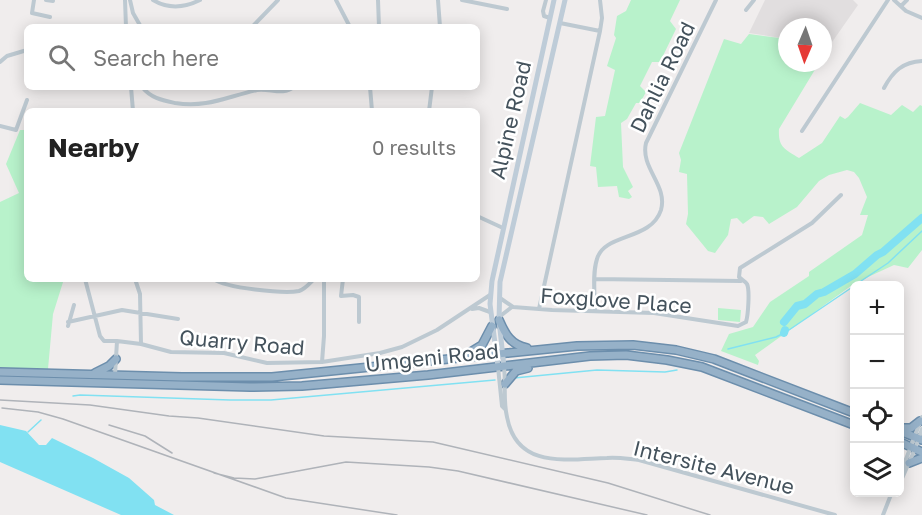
<!DOCTYPE html>
<meta charset="utf-8">
<style>
:root{--surface:#fff;--page:#f6f6f6;--text:#222;--muted:#767676;--line:#e0e0e0}
body{margin:0;font-family:"Golos Text",sans-serif;background:var(--page);color:var(--text)}
.controls{position:absolute;right:18px;bottom:18px;display:grid;overflow:hidden;border-radius:9px;box-shadow:0 3px 15px #0003}
.controls button{width:54px;height:54px;display:grid;place-items:center;padding:0;border:0;border-bottom:2px solid var(--line);background:var(--surface);color:var(--text);font:30px sans-serif}
.compass{position:absolute;left:778px;top:18px;width:54px;height:54px;border-radius:50%;background:var(--surface);box-shadow:0 3px 15px #0003;rotate:182deg}
.list{margin:0;padding:0;list-style:none}
h2{display:flex;justify-content:space-between;align-items:center;height:78px;margin:0;padding:0 24px;font-size:26px}
h2 small{font-size:20px;font-weight:400;color:var(--muted)}
.icon{flex:none;width:33px;height:33px;fill:none;stroke:currentColor;stroke-width:2;stroke-linecap:round;stroke-linejoin:round}
.map{position:relative;flex:none;width:922px;height:515px;overflow:hidden}
.search{position:absolute;background:var(--surface);box-shadow:0 3px 15px #0003;left:24px;top:24px;width:456px;height:66px;display:flex;align-items:center;gap:15px;box-sizing:border-box;padding:0 21px;border-radius:9px;color:var(--muted);font-size:22px}
.panel{position:absolute;background:var(--surface);box-shadow:0 3px 15px #0003;left:24px;top:108px;width:456px;height:174px;border-radius:9px}
.map>svg:first-child{display:block}
.education{fill:#e1dedf}
.green{fill:#b8f2cb}
.water{fill:#81e1f2}
.lines{fill:none;stroke-linecap:round;stroke-linejoin:round}
.stream{stroke:#81e1f2;stroke-width:1.5}
.river{stroke:#81e1f2;stroke-width:8}
.trunk-casing{stroke:#6c8eac;stroke-width:10}
.minor{stroke:#bdc9d1;stroke-width:4}
.secondary{stroke:#beccd8;stroke-width:5}
.trunk{stroke:#96b1c8;stroke-width:7}
.rail{stroke:#afb3b9;stroke-width:1.5}
.labels{text-anchor:middle;dominant-baseline:central;stroke-width:5;stroke-linejoin:round;paint-order:stroke}
.street-label{font-size:21px;fill:#44525c;stroke:#fff}
</style>
<div class="map">
<svg width="922" height="515" viewBox="0 0 922 515">
<rect width="100%" height="100%" fill="#f0eded"/>
<path class="education" d="M765,0H853L858,5L830,45L823,44V27H787V39L749,33Z"/>
<path class="green" d="M631,0H680L670,21L676,29L660,62H652L640,86L646,92L640,103H636L627,119L621,123L623,167L633,187L628,191L632,197L629,199L619,197L617,186L598,187L596,167L590,166L596,117L605,116L615,70L607,66L616,38L614,35L617,16L626,11Z
M749,34L787,39V63H819L779,129C778,147 784,149 799,158L822,143L840,116L845,119L848,117L860,103L891,115L902,105L913,112L920,105L922,106V250L908,268L894,265L855,283L755,355L759,361L758,365L721,351L729,334L753,327L770,302L809,276V272L862,235L868,215H860L867,197L859,178L854,172L847,170L829,175L819,181L797,207L769,224L763,217L754,216L743,224L737,218L731,219L728,235L715,253L708,251L686,224L688,214L687,174L679,172L681,160L679,153L724,39L741,44Z
M20,130H27V279H64L53,314L48,369L0,368V202L19,193L6,164Z
M718,308L741,310L740,322L718,320Z"/>
<path class="water" d="M0,425L26,431L39,445H46L52,438L93,458L129,478L154,500L155,505L174,515H121L0,462Z"/>
<g class="lines">
<path class="stream" d="M855,285L888,263L922,231
M728,349L776,337L786,332L854,286
M514,378L597,370L665,372L677,370
M73,396L80,395L230,400H271L495,380
M28,432L41,420"/>
<path class="river" d="M784,322L797,306L805,304L817,294L824,292L855,274L877,255L883,252L922,218
M784,333L785,330"/>
<g class="trunk-casing">
<path id="trunk" d="M499,320C505,334 511,345 527,348
M464,356L482,345L492,326
M0,372L182,377H272L577,346L633,345L676,350L714,359L854,413
M95,373L109,366L116,359
M0,380L250,387L302,386L428,375L590,356L626,355L667,360L702,367L854,425
M505,384L516,371L528,368
M900,428H911L920,421
M900,431L922,440
M900,442L922,452
M909,463L922,458"/>
</g>
<path class="minor" d="M34,0L32,13L50,17
M46,0L53,1
M125,0L126,27
M130,0L133,13L141,27
M153,0C168,9 184,8 200,0
M336,0L350,27
M378,0L379,27
M438,0L440,27
M462,0L507,9
M546,0L543,11L544,16L550,18
M894,0L906,11L922,18
M901,6L907,0
M746,10L754,0
M560,23L600,31
M252,27L278,0
M0,62L7,56L27,50
M131,87L133,111
M142,87C151,98 161,100 175,103C207,108 226,97 257,90C269,88 284,96 293,87
M370,87L372,111
M884,88C893,71 903,62 922,61
M429,111L432,87
M0,126L16,130L27,100
M802,131L888,0
M477,216L503,228
M85,279L100,336L104,341H117
M135,279L140,294L141,344
M214,279C225,288 284,294 299,291C305,289 309,284 314,279
M343,279L341,296L353,295L359,297V322
M595,279L741,281
M500,298L513,307L552,310L654,313L738,326L746,322C748,316 750,290 747,284C745,281 742,280 739,277L740,268L812,223L841,195
M472,309L479,308L490,312
M539,309L600,31L602,18L600,0
M595,311C595,295 592,274 597,259C604,233 651,241 661,210C668,185 640,168 646,143L716,0
M499,317L512,307
M68,322L122,310L178,319
M68,326L74,305
M322,362L324,336V279
M498,367L502,406L505,409
M504,367C506,383 503,401 507,417C517,470 568,459 607,458C618,457 628,459 639,460L835,515
M115,375L117,341L141,344L171,352L224,353L267,363L322,362L380,353L402,347L437,330L490,295
M900,475L922,417
M900,483L915,449L922,429
M883,515L892,492"/>
<path class="secondary" d="M498,367L490,304L492,281L554,0
M504,367L499,320L500,282L565,0"/>
<use href="#trunk" class="trunk"/>
<path class="rail" d="M0,400L90,405L169,416L198,418L324,436L433,442L608,483L710,515
M2,408L38,412L63,419L286,498L397,515
M109,425L145,436L172,453
M214,473L234,478L255,479L346,462L429,467L458,471L647,515"/>
</g>
<g class="labels">
<g class="street-label">
<text transform="translate(662 77) rotate(-64)">Dahlia Road</text>
<text transform="translate(510 120) rotate(-77)">Alpine Road</text>
<text transform="translate(616 300) rotate(4)">Foxglove Place</text>
<text transform="translate(242 342) rotate(5)">Quarry Road</text>
<text transform="translate(432 357) rotate(-6)">Umgeni Road</text>
<text transform="translate(714 467) rotate(14)">Intersite Avenue</text>
</g>
</g>
</svg>
<div class="controls">
<button>+</button>
<button>−</button>
<button><svg class="icon" aria-label="locate" viewBox="0 0 24 24"><circle cx="12" cy="12" r="6"/><path d="M12 2v4M12 18v4M2 12h4M18 12h4"/></svg></button>
<button><svg class="icon" aria-label="layers" viewBox="0 0 24 24"><path d="M12 4l9 5-9 5-9-5zM3 14l9 5 9-5"/></svg></button>
</div>
<svg class="compass" viewBox="-18 -18 36 36"><path d="M0-13l5 13h-10z" fill="#e53935"/><path d="M0 13l5-13h-10z" fill="#767676"/></svg>
<div class="search"><svg class="icon" aria-label="search" viewBox="0 0 24 24"><circle cx="10" cy="10" r="6"/><path d="M15 15l6 6"/></svg>Search here</div>
<section class="panel">
<h2>Nearby<small>0 results</small></h2>
<ul class="list">
</ul>
</section>
</div>
